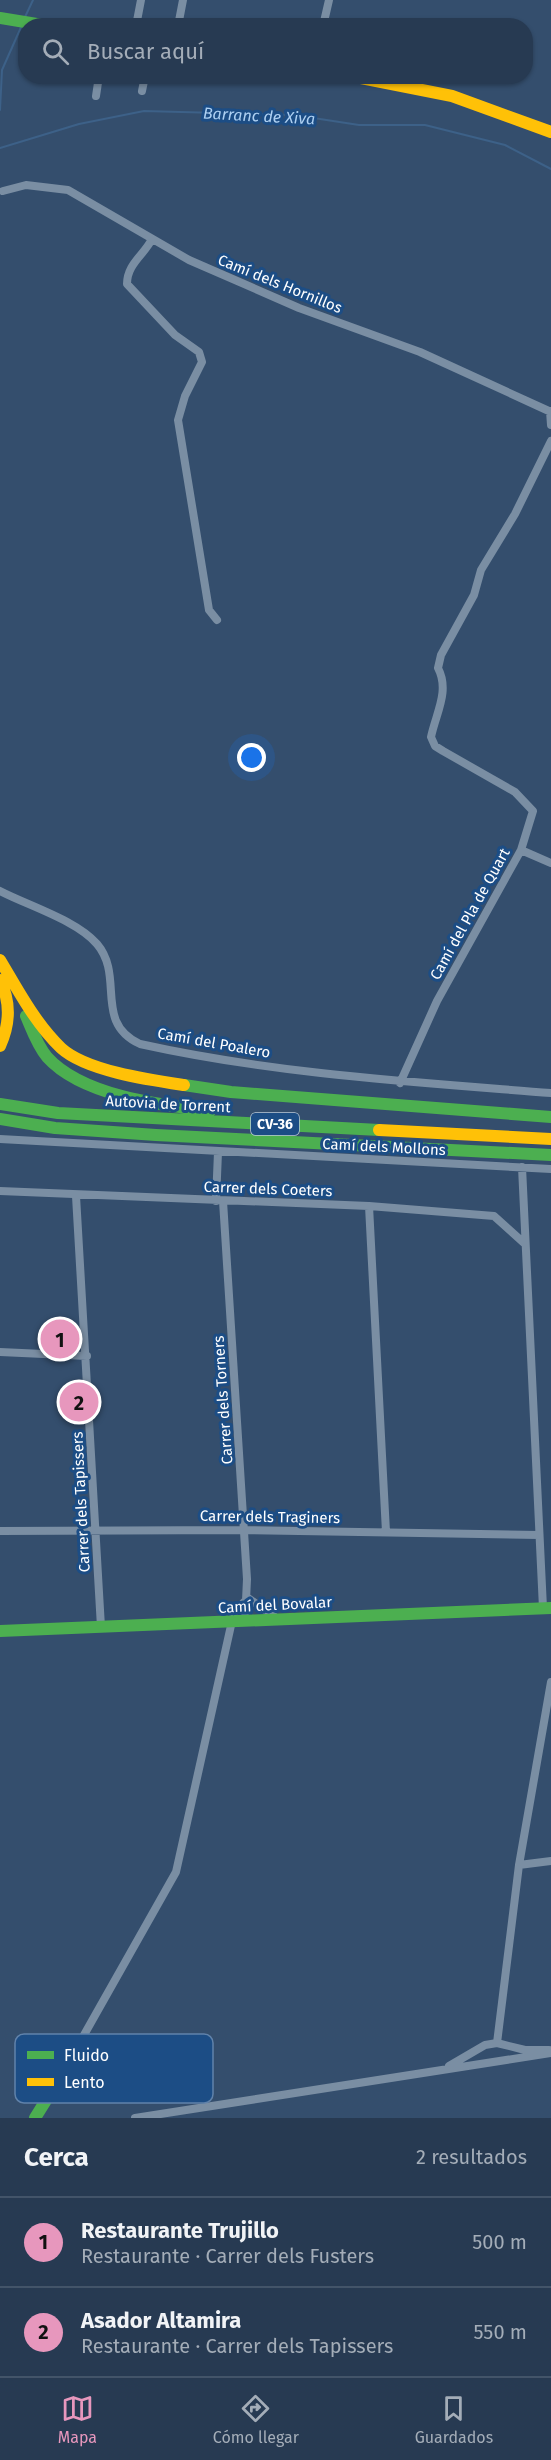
<!DOCTYPE html>
<html lang="es">
<meta charset="utf-8">
<style>
:root{--surface:#273a52;--page:#2f4159;--text:#f1f3f6;--muted:#a4adb8;--line:#435469;--accent:#e797bd}
body{margin:0;font-family:"Fira Sans",sans-serif;background:var(--page);color:var(--text)}
.you{position:absolute;left:252px;top:758px;width:21px;height:21px;margin:-15px;border:4px solid #fff;border-radius:50%;background:#1a73e8;box-shadow:0 0 0 9px #1a73e833}
.badge{display:grid;place-items:center;width:39px;height:39px;border-radius:50%;background:var(--accent);color:#111;font-size:20px;font-weight:700}
.pin{position:absolute;translate:-50% -50%;border:3px solid #fff;box-shadow:0 2px 6px #0006}
.list{margin:0;padding:0;list-style:none}
h2{display:flex;justify-content:space-between;align-items:center;height:78px;margin:0;padding:0 24px;font-size:26px}
h2 small{font-size:20px;font-weight:400;color:var(--muted)}
.list li{display:grid;grid-template-columns:39px 1fr auto;gap:18px;align-items:center;box-sizing:border-box;height:90px;padding:0 24px;border-top:2px solid var(--line)}
.list b{display:block;font-size:22px;white-space:nowrap}
.list p{margin:0;font-size:20px;white-space:nowrap;color:var(--muted)}
.list em{font-size:20px;font-style:normal;color:var(--muted)}
.icon{flex:none;width:33px;height:33px;fill:none;stroke:currentColor;stroke-width:2;stroke-linecap:round;stroke-linejoin:round}
.map{position:relative;flex:none;width:551px;height:2118px;overflow:hidden}
.search{position:absolute;background:var(--surface);box-shadow:0 2px 4px #0004;left:18px;right:18px;top:18px;height:66px;display:flex;align-items:center;gap:15px;box-sizing:border-box;padding:0 21px;border-radius:24px;color:var(--muted);font-size:22px}
.sheet{height:258px;background:var(--surface)}
nav{display:flex;justify-content:space-around;align-items:center;box-sizing:border-box;height:84px;border-top:2px solid var(--line);background:var(--surface);font-size:16px;color:var(--muted)}
nav a{display:grid;justify-items:center;gap:3px}
nav .on{color:var(--accent)}
.map>svg:first-child{display:block}
.lines{fill:none;stroke-linecap:round;stroke-linejoin:round}
.stream{stroke:#3d6188;stroke-width:2}
.street{stroke:#7a8ea3;stroke-width:8}
.fast{stroke:#4caf50;stroke-width:12}
.slow{stroke:#ffc107;stroke-width:12}
.labels{text-anchor:middle;dominant-baseline:central;stroke-width:6;stroke-linejoin:round;paint-order:stroke}
.shield{fill:#1c4d85;stroke:#bbcada;stroke-width:1.5}
.shield-label{font-size:14px;font-weight:bold;fill:#fff}
.street-label{font-size:15px;fill:#fff;stroke:#1c4d85}
.water-label{font-size:16px;font-style:italic;fill:#aed0f2;stroke:#1c4d85}
.key{fill:#1c4d85;stroke:#6082aa;stroke-width:1.5}
.key-label{font-size:16px;fill:#fff}
</style>
<div class="map">
<svg width="551" height="2118" viewBox="0 0 551 2118">
<rect width="100%" height="100%" fill="#344e6d"/>
<g class="lines">
<path class="stream" d="M25,17L33,0
M0,110L2,70L22,25
M0,148L79,124L144,111L294,115L359,125H425L505,145L551,169"/>
<path class="street" d="M136,26L141,0
M178,26L183,0
M323,26L329,0
M142,91L145,76
M96,96L99,76
M3,191L26,185L68,190L189,260L299,308L420,352L551,412
M152,239C144,255 127,264 127,284L175,335L199,352L202,362L185,396L178,420L209,610L217,620
M550,411L551,425
M521,850L551,863
M0,891C29,906 76,920 97,944C125,977 93,1022 140,1044C276,1074 413,1082 551,1093
M400,1083L437,1001L521,850L533,811L515,792L443,751L435,746L431,737C436,713 450,691 438,668L441,655L474,595L481,570L515,514L551,441
M0,1139L551,1169
M522,1167L543,1608
M0,1191L369,1206L494,1216L524,1243
M76,1196L101,1627
M216,1201L218,1152
M223,1201L247,1579L245,1622
M369,1206L386,1532
M0,1352L87,1356
M0,1531L244,1530L539,1535
M248,1598L279,1620
M519,1865L551,1861
M497,2043L519,1865L551,1682
M449,2066L485,2045L497,2043L525,2050H549
M58,2081L176,1872L234,1612L248,1598
M135,2118L551,2053"/>
<path class="fast" d="M0,18L49,26
M26,1016C32,1030 37,1045 47,1057C82,1096 160,1105 210,1111
M184,1085L231,1092L551,1117
M0,1104L58,1113L379,1130
M0,1119L55,1128L156,1135L551,1155
M0,1631L551,1608
M35,2118L58,2081"/>
<path class="slow" d="M351,76L452,96L551,132
M0,960C18,990 35,1023 61,1048C86,1071 150,1080 184,1085
M0,980C11,1002 10,1024 0,1046
M379,1130L551,1139"/>
</g>
<g class="labels">
<rect class="shield" x="251" y="1113" width="48" height="22" rx="4.5"/>
<g class="shield-label">
<text x="275" y="1124">CV-36</text>
</g>
<g class="street-label">
<text transform="translate(280 284) rotate(22)">Camí dels Hornillos</text>
<text transform="translate(470 914) rotate(-61)">Camí del Pla de Quart</text>
<text transform="translate(214 1043) rotate(10)">Camí del Poalero</text>
<text transform="translate(168 1104) rotate(3)">Autovia de Torrent</text>
<text transform="translate(384 1147) rotate(3)">Camí dels Mollons</text>
<text transform="translate(268 1189) rotate(2)">Carrer dels Coeters</text>
<text transform="translate(223 1400) rotate(-94)">Carrer dels Torners</text>
<text transform="translate(81 1502) rotate(-93)">Carrer dels Tapissers</text>
<text transform="translate(270 1517) rotate(1)">Carrer dels Traginers</text>
<text transform="translate(275 1605) rotate(-3)">Camí del Bovalar</text>
</g>
<g class="water-label">
<text transform="translate(259 116) rotate(3)">Barranc de Xiva</text>
</g>
</g>
<rect x="15" y="2034" width="198" height="69" rx="9" class="key"/>
<rect x="27" y="2051" width="27" height="8" fill="#4caf50"/>
<rect x="27" y="2078" width="27" height="8" fill="#ffc107"/>
<g class="key-label">
<text x="64" y="2061">Fluido</text>
<text x="64" y="2088">Lento</text>
</g>
</svg>
<div class="you"></div>
<div class="pin badge" style="left:60px;top:1339px">1</div>
<div class="pin badge" style="left:79px;top:1402px">2</div>
<div class="search"><svg class="icon" aria-label="search" viewBox="0 0 24 24"><circle cx="10" cy="10" r="6"/><path d="M15 15l6 6"/></svg>Buscar aquí</div>
</div>
<section class="sheet">
<h2>Cerca<small>2 resultados</small></h2>
<ul class="list">
<li><span class="badge">1</span><div><b>Restaurante Trujillo</b><p>Restaurante · Carrer dels Fusters</p></div><em>500 m</em></li>
<li><span class="badge">2</span><div><b>Asador Altamira</b><p>Restaurante · Carrer dels Tapissers</p></div><em>550 m</em></li>
</ul>
</section>
<nav>
<a class="on"><svg class="icon" aria-label="map" viewBox="0 0 24 24"><path d="M3 6l6-2 6 2 6-2v14l-6 2-6-2-6 2zM9 4v14M15 6v14"/></svg>Mapa</a>
<a><svg class="icon" aria-label="directions" viewBox="0 0 24 24"><path d="M12 3l9 9-9 9-9-9zM9 14v-3h6M13 9l2 2-2 2"/></svg>Cómo llegar</a>
<a><svg class="icon" aria-label="saved" viewBox="0 0 24 24"><path d="M7 4h10v16l-5-4-5 4z"/></svg>Guardados</a>
</nav>
